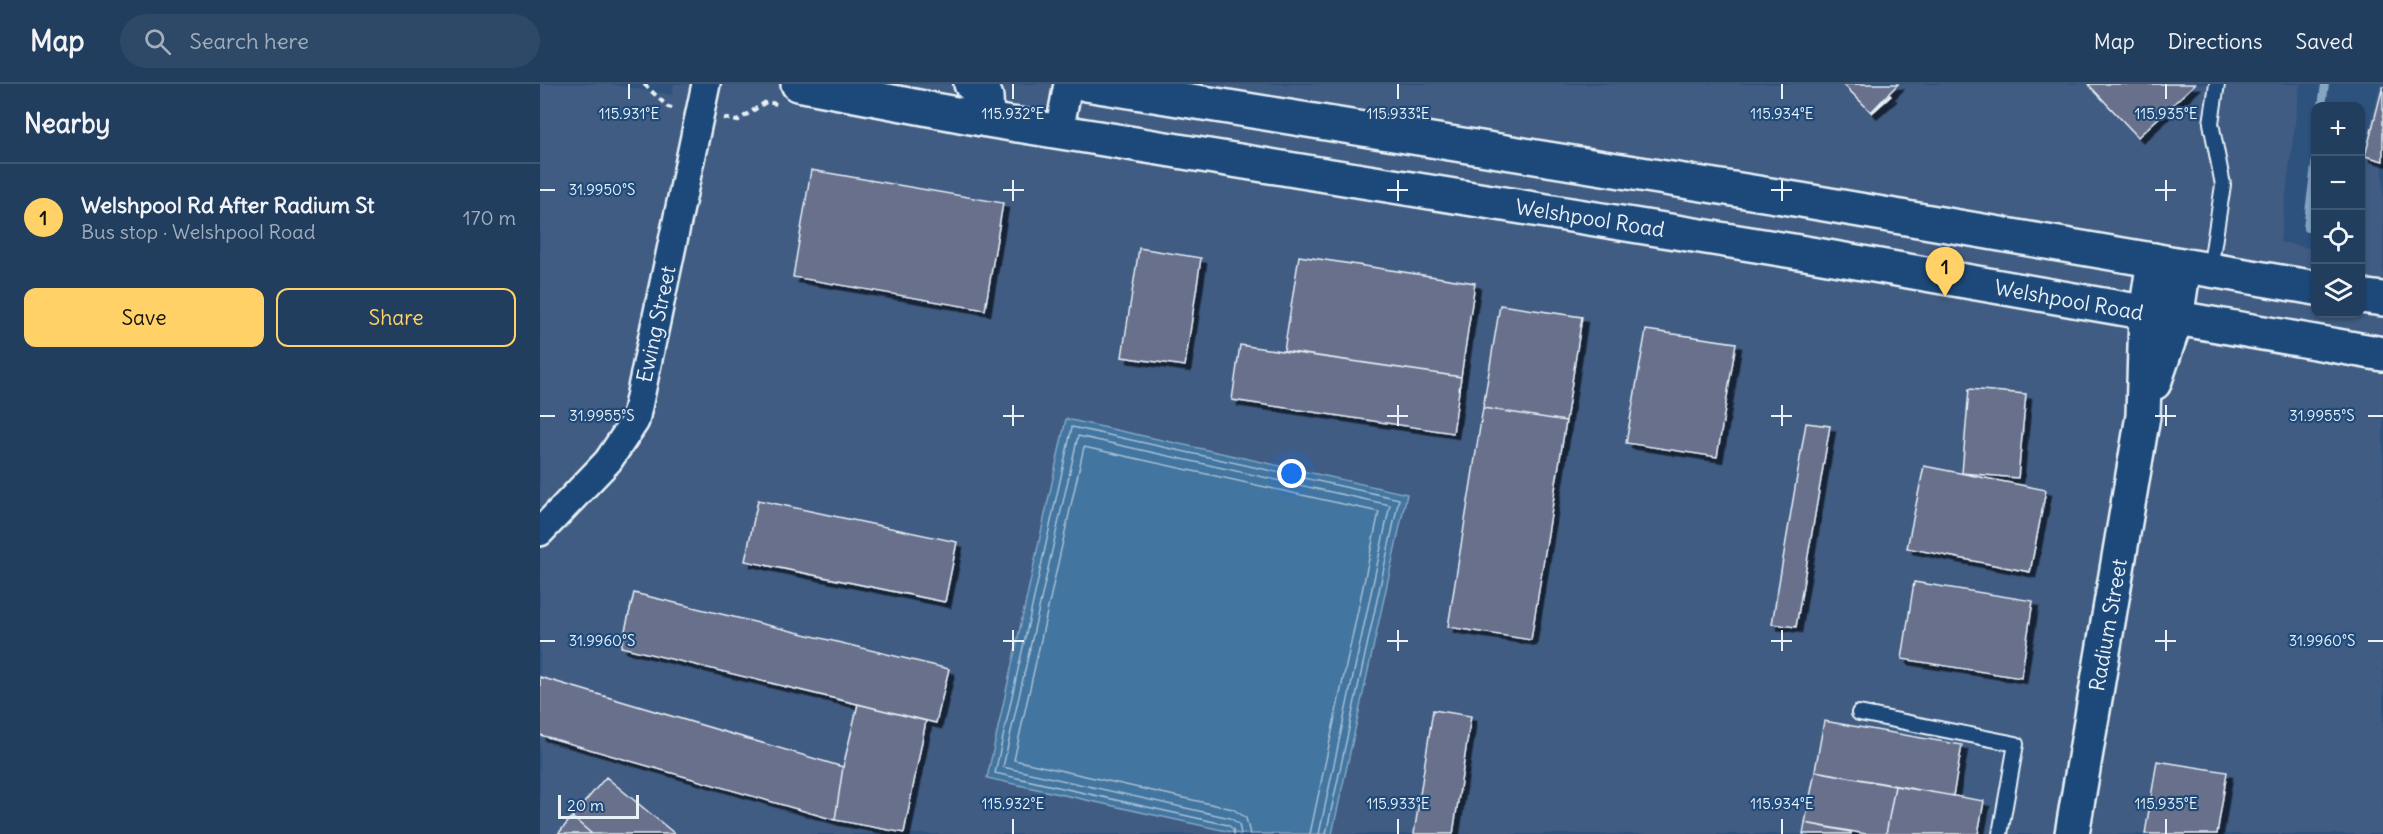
<!DOCTYPE html>
<meta charset="utf-8">
<style>
:root{--surface:#223e5e;--page:#2e4967;--text:#f1f3f6;--muted:#a2aebc;--line:#3f5773;--accent:#ffd166}
body{margin:0;font-family:Delius,sans-serif;background:var(--page);color:var(--text)}
.controls{position:absolute;right:18px;top:18px;display:grid;overflow:hidden;border-radius:12px;box-shadow:0 2px 4px #0004}
.controls button{width:54px;height:54px;display:grid;place-items:center;padding:0;border:0;border-bottom:2px solid var(--line);background:var(--surface);color:var(--text);font:30px sans-serif}
.scale{position:absolute;left:18px;bottom:15px;width:81px;box-sizing:border-box;padding-left:6px;border:3px solid #e8f1f8;border-top:0;font-size:16px;line-height:21px;white-space:nowrap;color:#e8f1f8;-webkit-text-stroke:4px #1f4a7a;paint-order:stroke}
.you{position:absolute;left:752px;top:390px;width:21px;height:21px;margin:-15px;border:4px solid #fff;border-radius:50%;background:#1a73e8;box-shadow:0 0 0 9px #1a73e833}
.badge{display:grid;place-items:center;width:39px;height:39px;border-radius:50%;background:var(--accent);color:#111;font-size:20px;font-weight:700}
.pin{position:absolute;translate:-50% -50px;filter:drop-shadow(0 2px 3px #0008)}
.pin::after{content:'';position:absolute;top:32px;width:21px;height:18px;background:inherit;clip-path:polygon(0 0,100% 0,50% 100%)}
.list{margin:0;padding:0;list-style:none}
h2{display:flex;justify-content:space-between;align-items:center;height:78px;margin:0;padding:0 24px;font-size:26px}
h2 small{font-size:20px;font-weight:400;color:var(--muted)}
.list li{display:grid;grid-template-columns:39px 1fr auto;gap:18px;align-items:center;box-sizing:border-box;height:108px;padding:0 24px;border-top:2px solid var(--line)}
.list b{display:block;font-size:22px;white-space:nowrap}
.list p{margin:0;font-size:20px;white-space:nowrap;color:var(--muted)}
.list em{font-size:20px;font-style:normal;color:var(--muted)}
.actions{display:flex;gap:12px;padding:18px 24px}
.actions a{flex:1;padding:14px 0;border:2px solid var(--accent);border-radius:12px;text-align:center;font-size:21px;color:var(--accent)}
.actions .main{background:var(--accent);color:#111}
.icon{flex:none;width:33px;height:33px;fill:none;stroke:currentColor;stroke-width:2;stroke-linecap:round;stroke-linejoin:round}
.map{position:relative;flex:none;width:1843px;height:750px;overflow:hidden}
header{display:flex;align-items:center;gap:36px;box-sizing:border-box;height:84px;padding:0 30px;background:var(--surface);border-bottom:2px solid var(--line)}
header strong{font-size:28px}
nav{display:flex;gap:33px;margin-inline-start:auto;font-size:21px}
.search{width:420px;height:54px;background:var(--page);display:flex;align-items:center;gap:15px;box-sizing:border-box;padding:0 21px;border-radius:33px;color:var(--muted);font-size:22px}
main{display:flex}
aside{flex:1;background:var(--surface)}
.map>svg:first-child{display:block}
.built{fill:#3f5b82}
.water{fill:#42749f;stroke:#84a6c3;stroke-width:1.5}
.lines{fill:none;stroke-linecap:round;stroke-linejoin:round}
.shore{stroke:#a6bfd4;stroke-width:1.5}
.stream{stroke:#84a6c3;stroke-width:8}
.building{fill:#68708c;stroke:#e8f1f8;stroke-width:1.5;filter:url(#shadow)}
.lane-casing{stroke:#e8f1f8;stroke-width:18}
.street-casing{stroke:#e8f1f8;stroke-width:32}
.secondary-casing{stroke:#e8f1f8;stroke-width:38}
.primary-casing{stroke:#e8f1f8;stroke-width:38}
.path{stroke:#e8f1f8;stroke-width:4;stroke-dasharray:6 4.5;stroke-linecap:butt}
.lane{stroke:#1f4a7a;stroke-width:14}
.street{stroke:#1f4a7a;stroke-width:27}
.secondary{stroke:#1f4a7a;stroke-width:33}
.primary{stroke:#1f4a7a;stroke-width:33}
.ticks{fill:none;stroke:#e8f1f8;stroke-width:2}
.labels{text-anchor:middle;dominant-baseline:central;stroke-width:4.5;stroke-linejoin:round;paint-order:stroke}
.street-label{font-size:21px;fill:#e8f1f8;stroke:#1f4a7a}
.ticks-label{font-size:15px;text-anchor:middle;fill:#e8f1f8;stroke:#1f4a7a;stroke-width:4.5;stroke-linejoin:round;paint-order:stroke}
</style>
<header>
<strong>Map</strong>
<div class="search"><svg class="icon" aria-label="search" viewBox="0 0 24 24"><circle cx="10" cy="10" r="6"/><path d="M15 15l6 6"/></svg>Search here</div>
<nav><a>Map</a><a>Directions</a><a>Saved</a></nav>
</header>
<main>
<aside>
<h2>Nearby<small></small></h2>
<ul class="list">
<li><span class="badge">1</span><div><b>Welshpool Rd After Radium St</b><p>Bus stop · Welshpool Road</p></div><em>170 m</em></li>
</ul>
<div class="actions"><a class="main">Save</a><a>Share</a></div>
</aside>
<div class="map">
<svg width="1843" height="750" viewBox="0 0 1843 750">
<defs>
<filter id="shadow"><feDropShadow dx="5.5" dy="5.5" stdDeviation="0" flood-color="#0009"/></filter>
</defs>
<rect width="100%" height="100%" fill="#2e527e"/>
<filter id="ink" filterUnits="userSpaceOnUse"><feTurbulence type="fractalNoise" baseFrequency=".0167" numOctaves="2"/><feDisplacementMap in="SourceGraphic" scale="12" xChannelSelector="R" yChannelSelector="G"/><feConvolveMatrix kernelMatrix="1 2 1 2 8 2 1 2 1" color-interpolation-filters="sRGB"/></filter>
<g filter="url(#ink)">
<path class="built" d="M0,0H70L132,11L134,0H1760L1740,158L1775,165L1776,230H1820L1821,82L1840,0H1843V750H0Z"/>
<path class="water" d="M526,335L867,410L792,750H700L447,694Z"/>
<g class="lines">
<path class="shore" d="M694,750L693,745L688,741L455,689L532,343L859,415L786,750
M701,750L699,740L690,734L463,683L538,352L850,421L779,750
M710,750L706,734L693,725L474,676L544,363L839,428L770,750"/>
<path class="stream" d="M1782,22L1785,0
M1767,144L1776,74"/>
</g>
<path class="building" d="M1303,0H1358L1331,28Z
M1548,0H1655L1598,53Z
M1843,2V77L1825,72Z
M1350,11L1351,12L1332,29L1331,28Z
M271,86L463,119L445,226L253,193Z
M599,164L661,174L645,282L582,273Z
M759,172L935,199L921,293L744,267Z
M960,221L1042,233L1026,337L943,324Z
M1106,246L1196,259L1177,373L1086,359Z
M700,261L921,293L913,349L692,316Z
M1429,305L1486,310L1478,394L1422,389Z
M943,324L1026,337L991,556L908,543Z
M1266,339L1290,342L1256,543L1232,540Z
M1384,382L1506,406L1490,488L1367,464Z
M218,416L417,458L405,518L205,477Z
M1374,498L1493,517L1481,594L1362,575Z
M94,509L409,585L396,639L81,563Z
M0,593L303,683L295,736L0,651Z
M318,620L386,637L364,749L295,736L303,683Z
M893,626L931,632L913,750H874Z
M1284,637L1422,661L1413,712L1275,687Z
M1617,677L1687,688L1677,750H1605Z
M1275,687L1355,702L1346,750H1326L1265,739Z
M66,693L135,750H52L32,733Z
M1355,702L1444,717L1438,750H1346Z
M32,733L52,750H18Z
M1265,739L1311,748V750H1263Z"/>
<g class="lines">
<g class="lane-casing">
<path id="lane" d="M1670,186L1683,101L1671,39L1677,0
M1319,629L1476,660L1460,750"/>
</g>
<g class="street-casing">
<path id="street" d="M519,48L528,0
M0,448L68,377L95,337L166,0"/>
</g>
<g class="secondary-casing">
<path id="secondary" d="M1614,299L1636,235L1644,182
M1532,750L1603,332L1606,230L1614,176"/>
</g>
<g class="primary-casing">
<path id="primary" d="M258,0L447,36L1265,169L1843,270
M431,0L446,13L447,36
M546,0L1261,116L1776,204
M1820,212L1843,215"/>
</g>
<path class="path" d="M104,0L128,23L136,25
M184,34L197,37L226,18L237,20"/>
<use href="#lane" class="lane"/>
<use href="#street" class="street"/>
<use href="#secondary" class="secondary"/>
<use href="#primary" class="primary"/>
</g>
</g>
<path class="ticks" d="M89,0V15M473,0V15M858,0V15M1242,0V15M1626,0V15M473,96V117M858,96V117M1242,96V117M1626,96V117M0,106H15M463,106H484M847,106H868M1231,106H1252M1615,106H1636M473,321V342M858,321V342M1242,321V342M1626,321V342M0,332H15M463,332H484M847,332H868M1231,332H1252M1615,332H1636M1828,332H1843M473,546V567M858,546V567M1242,546V567M1626,546V567M0,557H15M463,557H484M847,557H868M1231,557H1252M1615,557H1636M1828,557H1843M473,735V750M858,735V750M1242,735V750M1626,735V750"/>
<g class="labels">
<g class="street-label">
<text transform="translate(1050 134) rotate(9)">Welshpool Road</text>
<text transform="translate(1529 216) rotate(10)">Welshpool Road</text>
<text transform="translate(116 240) rotate(-78)">Ewing Street</text>
<text transform="translate(1568 541) rotate(-80)">Radium Street</text>
</g>
</g>
<g class="ticks-label">
<text x="89" y="35">115.931°E</text>
<text x="473" y="35">115.932°E</text>
<text x="858" y="35">115.933°E</text>
<text x="1242" y="35">115.934°E</text>
<text x="1626" y="35">115.935°E</text>
<text x="62" y="111">31.9950°S</text>
<text x="62" y="337">31.9955°S</text>
<text x="1782" y="337">31.9955°S</text>
<text x="62" y="562">31.9960°S</text>
<text x="1782" y="562">31.9960°S</text>
<text x="473" y="725">115.932°E</text>
<text x="858" y="725">115.933°E</text>
<text x="1242" y="725">115.934°E</text>
<text x="1626" y="725">115.935°E</text>
</g>
</svg>
<div class="controls">
<button>+</button>
<button>−</button>
<button><svg class="icon" aria-label="locate" viewBox="0 0 24 24"><circle cx="12" cy="12" r="6"/><path d="M12 2v4M12 18v4M2 12h4M18 12h4"/></svg></button>
<button><svg class="icon" aria-label="layers" viewBox="0 0 24 24"><path d="M12 4l9 5-9 5-9-5zM3 14l9 5 9-5"/></svg></button>
</div>
<div class="scale">20 m</div>
<div class="you"></div>
<div class="pin badge" style="left:1405px;top:213px">1</div>
</div>
</main>
